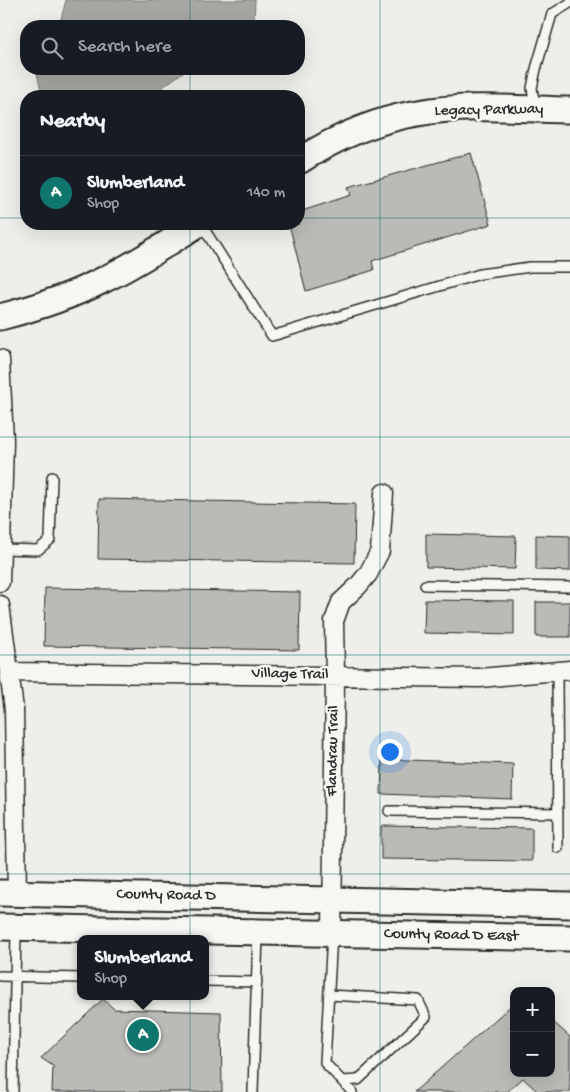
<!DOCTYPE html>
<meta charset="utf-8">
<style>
:root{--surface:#171b24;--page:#242831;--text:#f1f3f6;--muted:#9ea1a6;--line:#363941;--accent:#0f766e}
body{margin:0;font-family:"Gochi Hand",sans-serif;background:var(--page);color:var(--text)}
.controls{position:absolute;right:15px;bottom:15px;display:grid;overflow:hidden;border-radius:10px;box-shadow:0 5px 20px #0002}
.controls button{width:45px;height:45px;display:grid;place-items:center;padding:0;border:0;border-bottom:1px solid var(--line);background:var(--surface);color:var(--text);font:25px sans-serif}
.you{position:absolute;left:389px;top:751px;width:18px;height:18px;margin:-12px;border:4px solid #fff;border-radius:50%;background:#1a73e8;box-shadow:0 0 0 8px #1a73e833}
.badge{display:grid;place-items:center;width:32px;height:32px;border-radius:50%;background:var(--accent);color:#fff;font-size:16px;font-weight:700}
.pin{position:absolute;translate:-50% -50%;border:2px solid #fff;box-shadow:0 1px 5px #0006}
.popup{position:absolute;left:77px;top:935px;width:132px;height:65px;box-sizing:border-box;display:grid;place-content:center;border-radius:10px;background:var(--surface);filter:drop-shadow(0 1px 4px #0005);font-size:16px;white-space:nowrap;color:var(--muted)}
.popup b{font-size:19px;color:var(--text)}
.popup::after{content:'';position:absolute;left:50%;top:100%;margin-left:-10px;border:10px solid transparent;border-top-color:var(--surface)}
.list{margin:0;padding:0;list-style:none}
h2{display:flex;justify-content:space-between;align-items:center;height:65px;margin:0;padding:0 20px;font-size:21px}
h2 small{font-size:16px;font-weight:400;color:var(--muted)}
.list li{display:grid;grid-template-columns:32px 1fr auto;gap:15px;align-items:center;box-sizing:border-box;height:75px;padding:0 20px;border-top:1px solid var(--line)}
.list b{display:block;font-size:19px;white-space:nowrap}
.list p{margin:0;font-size:16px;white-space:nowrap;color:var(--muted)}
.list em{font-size:16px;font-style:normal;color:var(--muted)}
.icon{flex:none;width:28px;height:28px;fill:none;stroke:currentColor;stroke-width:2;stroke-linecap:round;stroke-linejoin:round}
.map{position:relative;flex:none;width:570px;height:1092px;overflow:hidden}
.search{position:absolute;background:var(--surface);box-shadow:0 5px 20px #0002;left:20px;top:20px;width:285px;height:55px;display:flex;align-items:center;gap:12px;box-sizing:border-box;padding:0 18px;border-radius:20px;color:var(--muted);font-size:19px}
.panel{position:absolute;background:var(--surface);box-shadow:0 5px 20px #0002;left:20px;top:90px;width:285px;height:140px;border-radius:20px}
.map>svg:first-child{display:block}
.water{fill:#a6a6a3;stroke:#757573}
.building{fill:#babab7;stroke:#2b2b2b}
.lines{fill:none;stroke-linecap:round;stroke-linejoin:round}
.lane-casing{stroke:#2b2b2b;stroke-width:12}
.street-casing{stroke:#2b2b2b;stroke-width:21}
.secondary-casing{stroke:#2b2b2b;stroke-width:29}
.lane{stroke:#f6f6f2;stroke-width:9}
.street{stroke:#f6f6f2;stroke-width:18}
.secondary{stroke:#f6f6f2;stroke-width:25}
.grid{fill:none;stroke:#0f766e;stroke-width:1;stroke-opacity:0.55}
.labels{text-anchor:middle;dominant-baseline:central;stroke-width:5;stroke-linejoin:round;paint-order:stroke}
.street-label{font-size:16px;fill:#2b2b2b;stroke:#f6f6f2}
</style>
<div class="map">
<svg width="570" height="1092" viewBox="0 0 570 1092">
<rect width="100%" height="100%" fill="#eeeeea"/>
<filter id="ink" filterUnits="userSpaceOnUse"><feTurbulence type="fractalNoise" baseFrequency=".02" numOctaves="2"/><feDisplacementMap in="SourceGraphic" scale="10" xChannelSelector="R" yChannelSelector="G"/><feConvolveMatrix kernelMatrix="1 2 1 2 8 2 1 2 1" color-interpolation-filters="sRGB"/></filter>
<g filter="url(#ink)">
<path class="water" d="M66,0H255L254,26H59Z
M39,69H194L183,72L151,96H42L37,73Z"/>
<path class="building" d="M471,153L491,224L372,261L374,270L306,291L289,224H299V212L351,195L348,187Z
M99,499L355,504L354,563L98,559Z
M426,534L516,536L515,569L426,567Z
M536,535L570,536V571L536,570Z
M45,588L300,592L299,650L44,646Z
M425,600L514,601V635L424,633Z
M536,602H570V637H536Z
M382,759L513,764L512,799L381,794Z
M381,826L532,828V861L381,859Z
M103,999L114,1009L221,1012L222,1092H52L53,1066L41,1058Z
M514,1003V1073H551V1020L570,1037V1092H538L523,1078L507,1092H414Z"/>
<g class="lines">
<g class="lane-casing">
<path id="lane" d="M535,107L532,88L536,69L552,14L570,3
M201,224L272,336L480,274L530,267H570
M1,549L38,550L50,540L52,477
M425,585L570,587
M557,671L558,848
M389,811L558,813
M0,976L80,978
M206,981L257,982
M329,995L418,1000L426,1017L358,1080L342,1081L325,1063L332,934
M342,1081L352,1092
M13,1092L16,930
M253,1092L258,933"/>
</g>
<g class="street-casing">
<path id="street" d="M0,359L4,441L0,582
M0,605L14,709L17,893
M9,672L480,678L570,670
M332,934L335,676L334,621L341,602L358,586L368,574L380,551L384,493"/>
</g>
<g class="secondary-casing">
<path id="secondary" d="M299,161C335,138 375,120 418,113C468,104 520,109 570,110
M0,317C36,308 72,296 105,279C138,263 168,243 198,224
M0,893L570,905
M0,927L570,938"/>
</g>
<use href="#lane" class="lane"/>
<use href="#street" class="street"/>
<use href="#secondary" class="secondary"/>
</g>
</g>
<path class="grid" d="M190,0V26M380,0V1092M190,69V96M0,218H26M299,218H570M190,224V1092M0,437H570M0,655H570M0,874H570"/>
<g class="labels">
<g class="street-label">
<text transform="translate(489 111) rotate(-1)">Legacy Parkway</text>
<text transform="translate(290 675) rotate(1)">Village Trail</text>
<text transform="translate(334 751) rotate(-89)">Flandrau Trail</text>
<text transform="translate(166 896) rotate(1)">County Road D</text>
<text transform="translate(451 936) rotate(1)">County Road D East</text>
</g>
</g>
</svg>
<div class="controls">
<button>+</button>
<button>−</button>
</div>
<div class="you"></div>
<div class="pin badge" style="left:143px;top:1035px">A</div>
<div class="popup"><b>Slumberland</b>Shop</div>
<div class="search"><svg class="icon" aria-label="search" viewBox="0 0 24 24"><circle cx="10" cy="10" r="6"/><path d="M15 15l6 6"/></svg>Search here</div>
<section class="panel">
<h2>Nearby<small></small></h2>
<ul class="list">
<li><span class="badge">A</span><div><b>Slumberland</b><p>Shop</p></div><em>140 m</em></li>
</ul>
</section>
</div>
